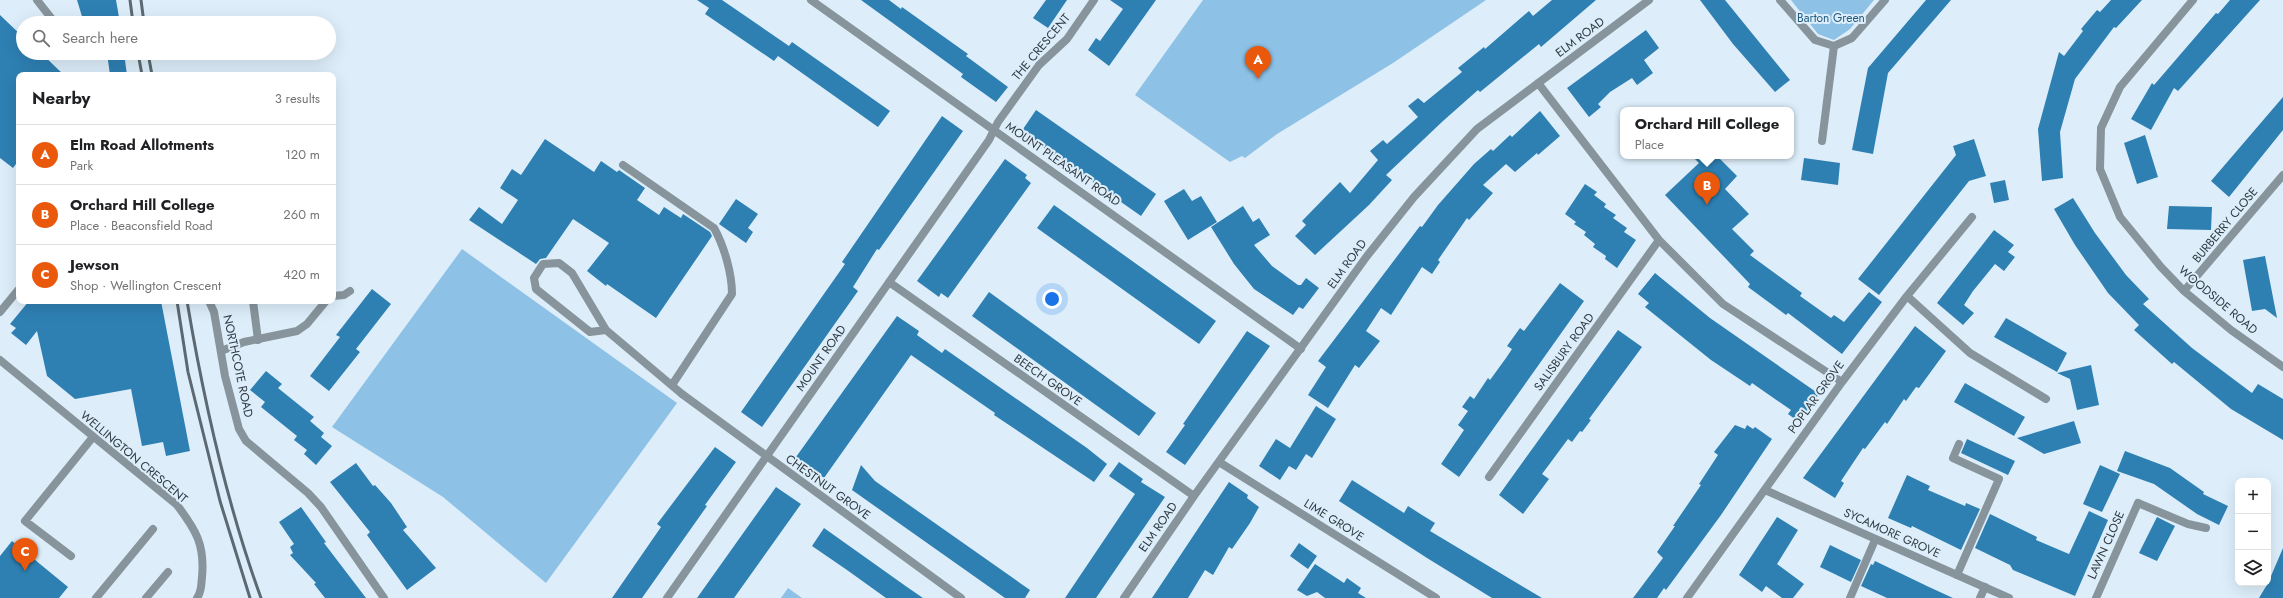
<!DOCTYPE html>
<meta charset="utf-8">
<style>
:root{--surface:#fff;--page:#f2f2f2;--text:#202124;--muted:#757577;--line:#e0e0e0;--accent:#ea580c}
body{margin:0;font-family:Jost,sans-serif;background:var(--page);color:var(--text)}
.controls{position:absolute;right:12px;bottom:12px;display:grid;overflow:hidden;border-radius:8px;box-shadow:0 4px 16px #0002}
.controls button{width:36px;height:36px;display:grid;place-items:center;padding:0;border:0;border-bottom:1px solid var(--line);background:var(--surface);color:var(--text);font:20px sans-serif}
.you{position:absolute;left:1052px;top:299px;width:14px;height:14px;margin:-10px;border:3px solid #fff;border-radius:50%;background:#1a73e8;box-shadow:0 0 0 6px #1a73e833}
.badge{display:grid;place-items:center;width:26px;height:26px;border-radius:50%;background:var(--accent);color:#fff;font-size:13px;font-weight:700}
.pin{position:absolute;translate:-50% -33px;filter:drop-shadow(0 1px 2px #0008)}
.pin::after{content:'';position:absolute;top:21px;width:14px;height:12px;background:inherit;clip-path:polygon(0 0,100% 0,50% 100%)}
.popup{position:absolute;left:1620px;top:107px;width:174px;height:52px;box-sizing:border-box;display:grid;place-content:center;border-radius:8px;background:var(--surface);filter:drop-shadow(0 1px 3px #0005);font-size:13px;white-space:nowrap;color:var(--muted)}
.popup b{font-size:15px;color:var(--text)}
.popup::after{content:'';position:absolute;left:50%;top:100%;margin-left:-8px;border:8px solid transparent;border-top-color:var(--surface)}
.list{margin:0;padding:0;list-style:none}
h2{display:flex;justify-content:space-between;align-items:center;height:52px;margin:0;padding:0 16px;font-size:17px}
h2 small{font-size:13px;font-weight:400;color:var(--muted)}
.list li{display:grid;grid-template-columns:26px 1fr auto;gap:12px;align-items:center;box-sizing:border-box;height:60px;padding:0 16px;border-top:1px solid var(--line)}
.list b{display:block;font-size:15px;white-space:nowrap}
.list p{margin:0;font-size:13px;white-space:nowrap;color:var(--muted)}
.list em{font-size:13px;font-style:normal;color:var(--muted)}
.icon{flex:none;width:22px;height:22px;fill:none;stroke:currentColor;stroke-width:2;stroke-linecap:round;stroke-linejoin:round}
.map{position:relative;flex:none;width:2283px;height:598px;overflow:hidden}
.search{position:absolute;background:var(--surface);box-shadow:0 4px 16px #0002;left:16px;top:16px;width:320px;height:44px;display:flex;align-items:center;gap:10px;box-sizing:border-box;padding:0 14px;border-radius:22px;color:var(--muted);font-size:15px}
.panel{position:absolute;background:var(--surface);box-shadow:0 4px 16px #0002;left:16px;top:72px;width:320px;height:232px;border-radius:8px}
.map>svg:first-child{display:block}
.green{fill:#8dc1e6}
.building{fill:#2e80b3}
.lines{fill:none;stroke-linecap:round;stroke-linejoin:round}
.lane{stroke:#88949c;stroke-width:8}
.street{stroke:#88949c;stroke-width:8}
.rail{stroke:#5d6972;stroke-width:3}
.labels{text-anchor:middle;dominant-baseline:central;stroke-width:4;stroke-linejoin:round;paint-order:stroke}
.park-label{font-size:12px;fill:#225c80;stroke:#ddeefa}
.street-label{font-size:12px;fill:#313c44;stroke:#ddeefa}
</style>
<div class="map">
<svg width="2283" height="598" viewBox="0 0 2283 598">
<rect width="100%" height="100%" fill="#ddeefa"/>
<path class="green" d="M1203,0H1486L1393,63L1277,134L1245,158L1242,156L1230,162L1135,95Z
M1791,0H1874L1850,29L1834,40L1818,34Z
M462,249L677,403L546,583L443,497L332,427Z
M788,588L802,598H781Z"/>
<path class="building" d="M77,0H116L120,23H84Z
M697,0H722L789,46L792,42L890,111L878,127L778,56L774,61L705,14L709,8Z
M861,0H889L901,9L902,7L968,54L966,56L1008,87L996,102L961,77L963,74Z
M1046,0H1067L1048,28L1033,18Z
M1110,0H1156L1109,66L1088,50L1096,38L1100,41L1123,9Z
M1552,0H1596L1541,47L1539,44L1480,92L1478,90L1443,121L1386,175L1392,180L1369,205L1315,255L1295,236L1306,225L1302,221L1340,182L1350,193L1378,160L1370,151L1383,140L1387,144L1418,117L1408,106L1418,98L1424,103L1462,72L1458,68L1484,47L1485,49L1529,11L1533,16Z
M1700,0H1725L1790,80L1775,92L1733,44Z
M1926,0H1951L1888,73L1873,154L1852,150L1868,68Z
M2111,0H2142L2116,28L2114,27L2075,79L2060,132L2063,178L2042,181L2038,129L2059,52L2064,56L2083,31L2081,29L2097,10L2100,12Z
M2230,0H2260L2178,91L2174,88L2151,130L2131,119L2152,83L2154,85L2216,13L2218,14Z
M0,15L23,37V53H41L64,75H19V160L13,168L0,158Z
M1646,30L1659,48L1644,60L1653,73L1637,85L1632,78L1610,92L1598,104L1601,107L1589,117L1567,88Z
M107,53H124L127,75H110Z
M2283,97V130L2229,197L2211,181Z
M1036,110L1156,194L1141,216L1021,132Z
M1540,111L1560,136L1538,155L1537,153L1515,172L1506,164L1483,185L1493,193L1469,220L1467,218L1438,260L1440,262L1432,274L1422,267L1391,315L1381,308L1366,331L1380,341L1359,368L1355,365L1328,408L1308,395L1326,367L1318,361L1420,226L1422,227L1438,205L1474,164L1491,149L1493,151L1510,135L1512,137Z
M942,116L963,131L879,250L877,249L853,287L858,291L762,427L741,412L845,264L842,262Z
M2145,135L2158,177L2137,184L2124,143Z
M545,139L594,172L601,161L617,172L619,170L645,188L637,200L659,215L664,207L681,218L683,214L710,232L712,236L656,318L607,284L606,286L587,271L609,243L573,219L546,258L540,259L536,264L469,220L479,207L502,224L518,200L500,188L512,169L521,175Z
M1974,139L1986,176L1969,181L1879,295L1858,279L1956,155L1953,146Z
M1692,156H1717L1737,176L1725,189L1749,214L1732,229L1754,251L1750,255L1802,293L1800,296L1831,318L1834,315L1844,322L1869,292L1882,302L1842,354L1788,313L1786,315L1748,287L1750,284L1665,195L1699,163Z
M1804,158L1840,163L1838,185L1801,180Z
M1005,159L1027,175L1025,178L1031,183L948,298L941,293L939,297L917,281Z
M2005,180L2009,200L1994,203L1990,183Z
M1585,184L1597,192L1594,195L1606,204L1604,207L1616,215L1613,218L1627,228L1624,232L1636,240L1617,268L1605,259L1606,256L1593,247L1595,244L1584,235L1586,232L1574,224L1576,222L1565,214Z
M1184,189L1192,201L1201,196L1217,222L1188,240L1164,201Z
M2073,198L2095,233L2126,275L2149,299L2143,304L2192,348L2252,393L2258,384L2283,399V440L2231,409L2174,362L2172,364L2134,330L2139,325L2108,293L2075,245L2054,209Z
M736,199L758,214L748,228L753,232L746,243L719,224Z
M1054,205L1216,321L1199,344L1037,228Z
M1243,206L1253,222L1259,218L1270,235L1254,245L1272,266L1298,285H1301L1306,278L1319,288L1303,309L1299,307L1293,315L1254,289L1234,264L1211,227Z
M2169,206L2212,207L2211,230L2167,229Z
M1994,230L2014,245L2008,252L2015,257L2004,271L1995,264L1973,291L1964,305L1974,313L1963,325L1937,303Z
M2265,256L2277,318L2265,309L2252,311L2243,260Z
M1655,273L1710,318L1819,394L1799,422L1788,414L1791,410L1752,383L1750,386L1711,360L1645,307L1649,303L1638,294Z
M1560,283L1584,301L1459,477L1441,464L1464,430L1458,425L1468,411L1462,407L1470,396L1474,399L1488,378L1490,380L1506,358L1512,349L1507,346L1520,328L1524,331Z
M372,289L391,304L356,349L360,352L329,391L310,376L340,337L336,335Z
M989,292L1156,413L1139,436L972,316Z
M29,301H161L190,451L166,456L163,442L142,446L131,389L75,399L47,376L37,331L26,345L11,333L16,328L10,324Z
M897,316L919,331L917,335L942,353L945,349L1087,448L1107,464L1094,482L994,415L995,413L911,355L824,478L796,457Z
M2006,318L2067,353L2057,372L1994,337Z
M1915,326L1946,351L1919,388L1916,387L1906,401L1904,399L1887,424L1885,422L1865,449L1863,448L1841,481L1844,483L1835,498L1803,478Z
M1618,330L1642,347L1589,419L1591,420L1582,432L1580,431L1572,442L1568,439L1551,462L1542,474L1549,479L1523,514L1499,495Z
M1247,331L1270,346L1185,465L1166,452L1185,425L1183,424Z
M2091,365L2099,405L2077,410L2070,379L2057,373Z
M266,371L282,384L278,388L314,417L310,421L324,433L321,437L332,446L316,465L304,454L307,450L294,440L297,436L261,407L265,402L250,390Z
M1965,383L2025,417L2014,436L1954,402Z
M1316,406L1336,419L1312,458L1306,454L1296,470L1289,466L1280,480L1259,466L1276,439L1290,448Z
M2074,421L2081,443L2044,454L2017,438Z
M1735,425L1745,429L1747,425L1753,429L1755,427L1772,439L1721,515L1666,590L1664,588L1657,598H1633L1663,558L1657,552L1675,526H1673L1701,485L1699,484L1718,455L1714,452Z
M1967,439L2015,461L2008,475L1961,453Z
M715,447L736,462L705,505L707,506L642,598H612L661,527L657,524Z
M2125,451L2170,468L2204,492L2203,494L2228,506L2219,525L2197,514L2154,484L2117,471Z
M1119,462L1143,479L1141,482L1165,497L1096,598H1065L1135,494L1109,476Z
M356,463L373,486L375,485L391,503L407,527L403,530L436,568L407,590L367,535L370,532L330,482Z
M861,465L875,481L1030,590L1025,598H1005L852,490Z
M2100,465L2120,474L2102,512L2083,504Z
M1907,475L1930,486L1928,490L1965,506L1966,503L1980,509L1961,550L1912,526L1911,528L1888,518Z
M1352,480L1404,513L1408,506L1422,515L1435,523L1430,531L1542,598H1492L1427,558L1339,501Z
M1229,482L1248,495L1247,498L1259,507L1250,523L1232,549L1229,547L1213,575L1205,570L1188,598H1152Z
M776,487L801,504L734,598H697Z
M301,507L326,542L324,543L366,598H325L314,584L316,583L290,555L293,553L290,547L294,544L279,522Z
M2089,511L2108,520L2075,596L2013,570L2010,565L1975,548L1990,514L2037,537L2036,540L2069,554Z
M1777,517L1798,530L1777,564L1804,584L1793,598H1782L1766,586L1762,592L1739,575Z
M2157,517L2175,526L2157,561L2139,553Z
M824,528L907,587L923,598H886L847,570L812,546Z
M12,541L68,587L59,598H0V556Z
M1299,543L1317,556L1308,569L1290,556Z
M1830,545L1861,560L1851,582L1820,567Z
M2283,548V598H2259L2268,583Z
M1875,561L1929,587L1953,598H1887L1861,586L1871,564L1873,565Z
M1315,564L1344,583L1347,578L1361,588L1358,593L1366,598H1325L1317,592L1307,596L1297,590Z"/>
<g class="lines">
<path class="lane" d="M37,0L55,23
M623,165L714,228C724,246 732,273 732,294L672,385
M253,301L258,340
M606,330L590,332L536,289L534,278L543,264L559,263L572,273L606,330L682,394
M2138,503L2188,524L2206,528
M71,556L25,521L93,437
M1957,575L1999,479L1953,458L1959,444
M96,598L153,529
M146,598L168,572
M1850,598L1875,540
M1980,598L1985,587"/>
<path class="street" d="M811,0L1301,349
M1780,0L1815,40L1834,46L1852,38L1885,0
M2193,0L2120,87L2101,128L2100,169L2120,217L2161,267L2184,291L2231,330L2283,367
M1538,83L1659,240L1723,304L1842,382
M1822,141L1834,46
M889,282L1194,496
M2184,291L2283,175
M333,296L344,295L350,291
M1907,296L1970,353L2046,399
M209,301L214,312L225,376L239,429L246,441L308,493L321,507L384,598
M0,312L19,289
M221,351L244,342L297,331L307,324L326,301
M0,360L177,505C196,530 205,545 202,577C201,585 202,591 197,598
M682,394L961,598
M1219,462L1436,598
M1489,477L1659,240
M1765,490L2009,598
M667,598L989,140L998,122L1039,65L1067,39L1094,0
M1124,598L1194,496L1367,256L1414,197L1477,129L1649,0
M1687,598L1842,382L1907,296L1972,217
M2096,598L2138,503"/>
<path class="rail" d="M130,0L133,23
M141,0L144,23
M138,53L142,75
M148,53L152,75
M177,301L188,372L220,501L250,598
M187,301C204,402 226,502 261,598"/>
</g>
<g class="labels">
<g class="park-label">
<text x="1831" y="18">Barton Green</text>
</g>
<g class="street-label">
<text transform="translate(1580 37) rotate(-37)">ELM ROAD</text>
<text transform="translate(1041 47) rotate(-50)">THE CRESCENT</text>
<text transform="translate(1063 164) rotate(35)">MOUNT PLEASANT ROAD</text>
<text transform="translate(2225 225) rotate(-50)">BURBERRY CLOSE</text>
<text transform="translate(1347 264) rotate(-54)">ELM ROAD</text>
<text transform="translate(2218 300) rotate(40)">WOODSIDE ROAD</text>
<text transform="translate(1564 352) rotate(-54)">SALISBURY ROAD</text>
<text transform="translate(821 358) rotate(-55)">MOUNT ROAD</text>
<text transform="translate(238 366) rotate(78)">NORTHCOTE ROAD</text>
<text transform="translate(1048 380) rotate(35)">BEECH GROVE</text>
<text transform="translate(1816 397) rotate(-54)">POPLAR GROVE</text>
<text transform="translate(134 457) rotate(40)">WELLINGTON CRESCENT</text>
<text transform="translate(828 487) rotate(36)">CHESTNUT GROVE</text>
<text transform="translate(1334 520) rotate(32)">LIME GROVE</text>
<text transform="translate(1158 527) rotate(-55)">ELM ROAD</text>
<text transform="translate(1892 533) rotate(24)">SYCAMORE GROVE</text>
<text transform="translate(2106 545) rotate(-66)">LAWN CLOSE</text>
</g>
</g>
</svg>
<div class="controls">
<button>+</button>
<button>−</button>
<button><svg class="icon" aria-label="layers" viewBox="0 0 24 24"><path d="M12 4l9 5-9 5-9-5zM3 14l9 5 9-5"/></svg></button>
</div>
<div class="you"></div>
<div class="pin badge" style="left:1258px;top:79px">A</div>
<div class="pin badge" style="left:1707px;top:205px">B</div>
<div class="popup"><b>Orchard Hill College</b>Place</div>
<div class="pin badge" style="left:25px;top:571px">C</div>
<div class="search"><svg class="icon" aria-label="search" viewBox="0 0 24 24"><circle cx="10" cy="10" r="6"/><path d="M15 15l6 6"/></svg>Search here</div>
<section class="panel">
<h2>Nearby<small>3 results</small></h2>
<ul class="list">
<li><span class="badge">A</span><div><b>Elm Road Allotments</b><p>Park</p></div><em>120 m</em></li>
<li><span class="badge">B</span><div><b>Orchard Hill College</b><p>Place · Beaconsfield Road</p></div><em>260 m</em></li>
<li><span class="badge">C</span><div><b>Jewson</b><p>Shop · Wellington Crescent</p></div><em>420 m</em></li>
</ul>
</section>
</div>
